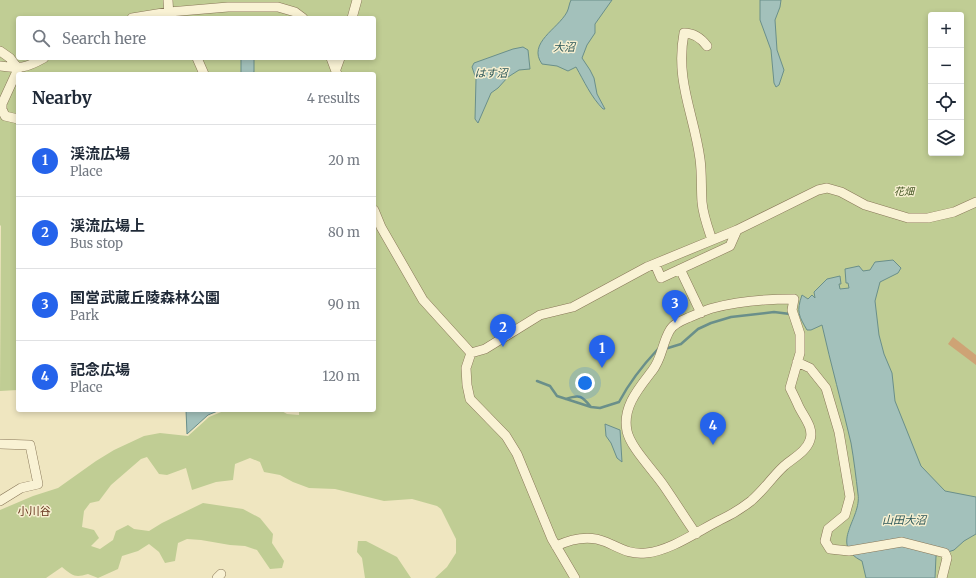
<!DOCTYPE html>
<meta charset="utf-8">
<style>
:root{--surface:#fff;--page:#f6f6f7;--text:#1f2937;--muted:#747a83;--line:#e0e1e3;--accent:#2563eb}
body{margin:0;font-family:Merriweather,"Noto Sans JP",serif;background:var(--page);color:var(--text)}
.controls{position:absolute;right:12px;top:12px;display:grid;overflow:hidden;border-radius:4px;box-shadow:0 2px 6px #0003}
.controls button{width:36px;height:36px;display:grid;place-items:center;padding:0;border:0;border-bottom:1px solid var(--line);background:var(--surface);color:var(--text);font:20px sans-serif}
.you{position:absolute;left:585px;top:383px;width:14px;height:14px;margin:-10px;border:3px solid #fff;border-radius:50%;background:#1a73e8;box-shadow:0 0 0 6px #1a73e833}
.badge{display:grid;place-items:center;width:26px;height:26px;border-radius:50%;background:var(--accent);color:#fff;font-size:13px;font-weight:700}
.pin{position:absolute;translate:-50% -33px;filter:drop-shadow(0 1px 2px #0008)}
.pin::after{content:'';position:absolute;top:21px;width:14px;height:12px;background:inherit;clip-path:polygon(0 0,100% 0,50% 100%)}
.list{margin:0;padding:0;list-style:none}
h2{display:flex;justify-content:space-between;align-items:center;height:52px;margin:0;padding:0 16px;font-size:17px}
h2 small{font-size:13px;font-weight:400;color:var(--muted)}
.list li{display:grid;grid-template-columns:26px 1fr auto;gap:12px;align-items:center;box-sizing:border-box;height:72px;padding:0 16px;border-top:1px solid var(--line)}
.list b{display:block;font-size:15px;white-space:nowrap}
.list p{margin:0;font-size:13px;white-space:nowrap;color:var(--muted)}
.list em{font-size:13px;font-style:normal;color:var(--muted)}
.icon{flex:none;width:22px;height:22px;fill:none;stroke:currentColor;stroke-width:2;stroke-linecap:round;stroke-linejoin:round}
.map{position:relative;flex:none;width:976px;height:578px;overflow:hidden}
.search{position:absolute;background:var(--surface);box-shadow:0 2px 6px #0003;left:16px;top:16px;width:360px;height:44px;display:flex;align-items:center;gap:10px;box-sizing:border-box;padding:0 14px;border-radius:4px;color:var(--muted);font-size:15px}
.panel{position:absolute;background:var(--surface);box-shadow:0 2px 6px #0003;left:16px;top:72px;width:360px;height:340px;border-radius:4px}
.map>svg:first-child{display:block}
.green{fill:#c0cd94;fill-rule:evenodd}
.water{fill:#a3c1bb;stroke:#6a8f8a}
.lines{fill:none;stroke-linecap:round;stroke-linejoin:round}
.stream{stroke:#6a8f8a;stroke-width:2.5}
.building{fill:#cea375}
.minor-casing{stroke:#887758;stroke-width:10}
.minor{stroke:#f9f2d4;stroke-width:9}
.labels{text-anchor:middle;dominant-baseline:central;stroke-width:3;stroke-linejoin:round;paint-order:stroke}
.park-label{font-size:10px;font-style:italic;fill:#435423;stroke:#f6efd0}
.water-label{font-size:11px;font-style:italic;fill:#2b5658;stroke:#f6efd0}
.neighbourhood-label{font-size:11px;fill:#65321b;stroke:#f6efd0}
</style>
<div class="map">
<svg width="976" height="578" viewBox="0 0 976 578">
<rect width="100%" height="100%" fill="#efe6c0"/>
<path class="green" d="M0,0H976V578H435L447,567L456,553V539L441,509L437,506L412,499L384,501L335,489L309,488L293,482L280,475L264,472L260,462L250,458L235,464L233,480L216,482L192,490L186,468L167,475L159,474L147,457L141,459L111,485L99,501L90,503L84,511L82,527L94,530L99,538L91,546L100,549L113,540L116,531L128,525L134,529L149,531L162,523L203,503L243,509L260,518L273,534L272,543L284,561L282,568L270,569L257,550L245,546L230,545L201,540L187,539L178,543L175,561L165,563L159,552L149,544L138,551L122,556L118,569L98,578L88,574C75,578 73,576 62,567L46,578H0V510L33,496L58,488L96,461L114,450L144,436L160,433L188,436L209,417L226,410H280L287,414L299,415V410H374V74H18V390L0,391L1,226L0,225ZM931,15H961V153H931ZM18,18H374V58H18Z
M358,541H366L397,557L411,578H365L362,558L357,552Z"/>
<path class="water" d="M571,0H612L595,24V33L587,45L582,58L590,70L594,78L597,94L605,109H603C591,97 584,81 576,67L568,71L557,66L542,64C527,43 558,29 567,12C569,8 569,4 571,0Z
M760,0H781L780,7L775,20L777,50L784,70L779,85L776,87L774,83L771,50L760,20Z
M523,47L528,50L530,69L519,70L508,77L498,88L491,93L478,123L475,119L476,79L472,67L474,63L513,49Z
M241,58H254V72L250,74H241Z
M893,260L901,268L898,273L880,282L875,301L879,335L884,354L892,373L895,401L921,466L945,491L976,497V534L964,541L954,550L936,556L935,578H866L862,561C828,544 862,519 858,494C856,478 854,460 851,443C842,404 831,365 822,325L811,330H807C799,316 796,312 802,295L808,299L812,295L815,298L814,292L827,279L840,276L841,284H839L840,289L849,288L848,283H846L845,269L859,266L863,271L870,270L875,262Z
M186,410H220L208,415L187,434Z
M605,424L620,430L622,462L617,458L611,443L606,436Z"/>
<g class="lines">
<path class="stream" d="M668,348L681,344L698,329L711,323L731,317L774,312L790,314
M537,381L550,386L557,396L591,407L600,408L619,402C629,383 643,365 658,349H660
M566,399C580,394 582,396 591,407"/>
</g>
<path class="building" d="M953,337L976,355V365L948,344Z"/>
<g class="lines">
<g class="minor-casing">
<path id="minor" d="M168,0L169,17
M132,18L169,12L228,7H278L295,12L303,18
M352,18L357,0
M707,46C701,38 694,33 684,33C675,81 694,114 700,159C702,173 701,188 702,202C703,215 708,228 712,240
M0,51L10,58L18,69
M197,58L204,74
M331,58L337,74
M0,66C20,69 26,68 44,58
M18,69L2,104V109L5,116L18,119
M336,69L340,58
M374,210L381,227L423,300L471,353
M655,264L661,278L730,246L737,230
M680,269L701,313
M471,353L485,349L540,315L573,307L647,267L737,230L818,190L827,188L841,192L865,205L908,218H928L954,212L976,202
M471,353L466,368L467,385L470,399L506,436L517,454L552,539L575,578
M797,362L810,368L826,388L839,432L850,497L845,515L828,529L825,541L830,549L849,551L902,542L945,553L947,558L942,578
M0,444L30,445L38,484L21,488L0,501
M556,546C571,539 590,535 606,542C620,548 630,555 646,553C670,551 698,531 720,520C731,515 742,508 751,501C764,490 772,477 784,466C793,458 806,452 810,440C814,428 804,417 799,407C796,400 793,394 790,388L800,353V334L792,310L794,299C767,299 739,301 713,308C705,310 698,314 690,317C683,320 674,323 670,330C662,343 662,359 652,371C639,388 622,407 627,431C630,447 654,471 664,486C675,502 685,518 696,534
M217,578L221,574"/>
</g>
<use href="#minor" class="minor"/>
</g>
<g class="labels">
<g class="park-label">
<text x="904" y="191">花畑</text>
</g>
<g class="water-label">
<text x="564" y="47">大沼</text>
<text x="491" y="73">はす沼</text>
<text x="904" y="520">山田大沼</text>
</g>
<g class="neighbourhood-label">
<text x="34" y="511">小川谷</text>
</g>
</g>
</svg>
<div class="controls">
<button>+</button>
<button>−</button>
<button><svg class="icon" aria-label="locate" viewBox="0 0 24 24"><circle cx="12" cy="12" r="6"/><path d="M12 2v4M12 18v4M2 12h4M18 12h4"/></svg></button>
<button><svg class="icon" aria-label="layers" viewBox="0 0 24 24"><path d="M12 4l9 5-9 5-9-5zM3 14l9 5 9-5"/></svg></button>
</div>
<div class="you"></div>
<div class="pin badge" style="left:602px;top:368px">1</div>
<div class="pin badge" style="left:503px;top:347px">2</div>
<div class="pin badge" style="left:675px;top:323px">3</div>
<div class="pin badge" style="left:713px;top:445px">4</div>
<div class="search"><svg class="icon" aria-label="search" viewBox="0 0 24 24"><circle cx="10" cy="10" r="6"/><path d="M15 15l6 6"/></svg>Search here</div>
<section class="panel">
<h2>Nearby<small>4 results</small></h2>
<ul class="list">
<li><span class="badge">1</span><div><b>渓流広場</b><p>Place</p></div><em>20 m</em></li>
<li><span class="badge">2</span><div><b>渓流広場上</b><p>Bus stop</p></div><em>80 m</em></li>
<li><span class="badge">3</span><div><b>国営武蔵丘陵森林公園</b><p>Park</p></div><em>90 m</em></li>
<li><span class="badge">4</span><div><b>記念広場</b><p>Place</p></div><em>120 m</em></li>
</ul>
</section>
</div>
